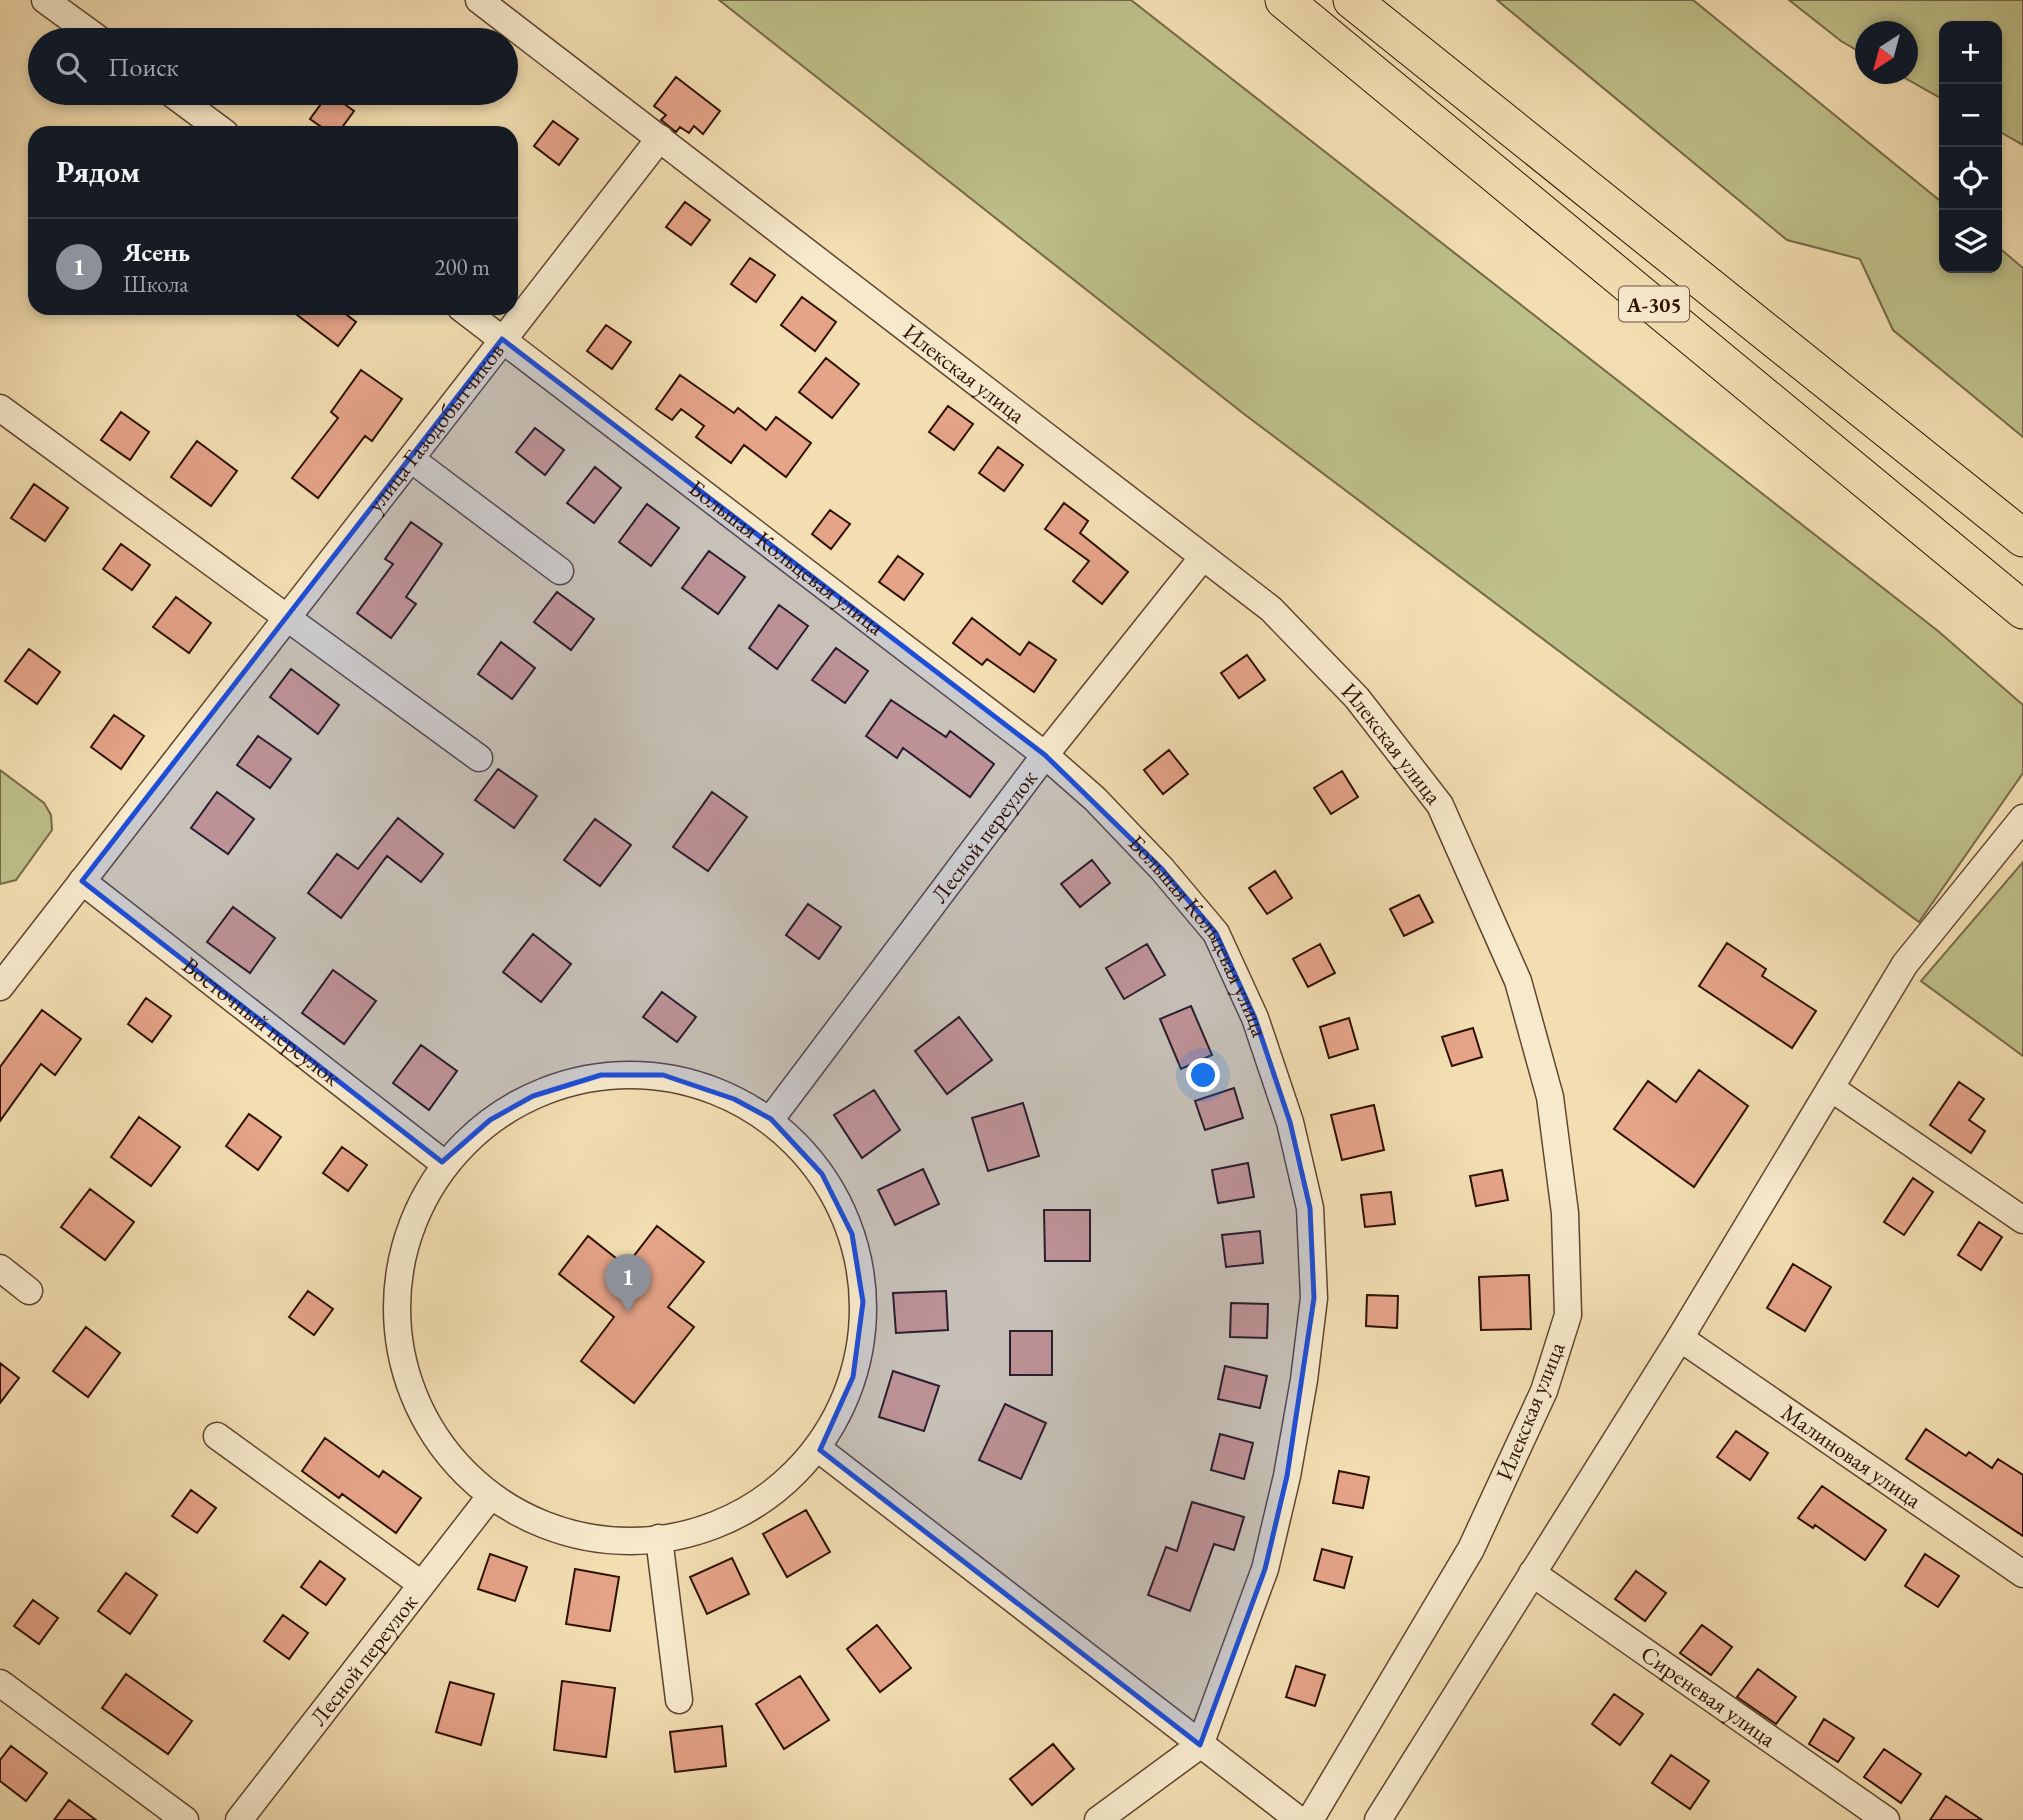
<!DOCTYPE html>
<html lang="ru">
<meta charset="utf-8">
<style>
:root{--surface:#171b24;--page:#20242c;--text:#f1f3f6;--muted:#9ea1a6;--line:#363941;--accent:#8c9099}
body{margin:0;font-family:"EB Garamond",serif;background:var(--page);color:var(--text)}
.controls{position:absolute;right:21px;top:21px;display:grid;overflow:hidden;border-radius:14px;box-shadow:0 4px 10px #0003}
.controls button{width:63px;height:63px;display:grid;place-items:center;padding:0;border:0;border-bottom:2px solid var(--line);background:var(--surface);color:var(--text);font:35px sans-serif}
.compass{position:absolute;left:1855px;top:21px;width:63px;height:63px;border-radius:50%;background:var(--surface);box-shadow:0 4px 10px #0003;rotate:216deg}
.you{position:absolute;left:1204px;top:1076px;width:24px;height:24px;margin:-18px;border:5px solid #fff;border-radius:50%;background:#1a73e8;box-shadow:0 0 0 10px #1a73e833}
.badge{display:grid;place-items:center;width:46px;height:46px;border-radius:50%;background:var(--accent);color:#fff;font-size:23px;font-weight:700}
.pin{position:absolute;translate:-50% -58px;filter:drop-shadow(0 2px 4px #0008)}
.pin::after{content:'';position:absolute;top:37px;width:24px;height:21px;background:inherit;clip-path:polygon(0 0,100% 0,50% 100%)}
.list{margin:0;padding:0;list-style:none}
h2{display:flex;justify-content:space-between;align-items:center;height:91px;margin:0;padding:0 28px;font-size:30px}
h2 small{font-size:23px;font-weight:400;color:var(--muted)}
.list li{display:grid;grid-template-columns:46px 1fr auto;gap:21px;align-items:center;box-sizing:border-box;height:98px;padding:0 28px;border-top:2px solid var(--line)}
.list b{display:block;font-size:26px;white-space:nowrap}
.list p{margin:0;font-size:23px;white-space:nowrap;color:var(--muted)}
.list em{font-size:23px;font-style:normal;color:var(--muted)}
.icon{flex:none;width:38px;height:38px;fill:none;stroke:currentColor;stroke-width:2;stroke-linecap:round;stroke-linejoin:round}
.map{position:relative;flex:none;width:2023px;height:1820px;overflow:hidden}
.search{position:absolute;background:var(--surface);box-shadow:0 4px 10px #0003;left:28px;top:28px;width:490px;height:77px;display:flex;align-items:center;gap:18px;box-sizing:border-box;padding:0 24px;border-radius:38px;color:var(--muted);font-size:26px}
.panel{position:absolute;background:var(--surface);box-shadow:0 4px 10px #0003;left:28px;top:126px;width:490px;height:189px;border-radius:21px}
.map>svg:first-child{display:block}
.green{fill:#bec089;stroke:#766847;stroke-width:2}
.building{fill:#e5a388;stroke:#2e1105;stroke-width:2}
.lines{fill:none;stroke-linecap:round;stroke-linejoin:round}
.minor-casing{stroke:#5f4430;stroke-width:29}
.highway-casing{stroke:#2e1105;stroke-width:39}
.minor{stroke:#f7eacc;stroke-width:26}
.highway{stroke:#f2deb1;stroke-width:37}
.marked{fill:#1d4ed8;fill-opacity:0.2;stroke:#1d4ed8;stroke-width:5;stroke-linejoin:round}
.labels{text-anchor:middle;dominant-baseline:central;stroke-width:6;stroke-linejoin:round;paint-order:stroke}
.shield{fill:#f7eacc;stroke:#6a5241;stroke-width:2}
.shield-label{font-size:21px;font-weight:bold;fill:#2e1105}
.street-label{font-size:23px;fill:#2e1105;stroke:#f7eacc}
</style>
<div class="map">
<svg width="2023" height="1820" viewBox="0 0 2023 1820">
<rect width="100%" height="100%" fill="#f2deb1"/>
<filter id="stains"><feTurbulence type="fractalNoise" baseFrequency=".00286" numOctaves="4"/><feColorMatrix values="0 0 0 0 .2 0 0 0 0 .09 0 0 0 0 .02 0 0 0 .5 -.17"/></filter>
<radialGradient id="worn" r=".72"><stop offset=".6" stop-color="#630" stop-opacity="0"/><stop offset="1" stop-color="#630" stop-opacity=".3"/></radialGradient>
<path class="green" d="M719,0H1131L1938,631L2023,705V773L1919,922L1244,414Z
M1497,0H1693L1944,204V268H1997V246L2023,268V437L1893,330L1860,259L1787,240Z
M1789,0H2023V145L1997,130V26H1944V100L1898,74H1908V32H1866L1865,55L1841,41Z
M0,770L44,803L51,815L52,830L16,880L0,884Z
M2023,862V1056L1921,981Z"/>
<path class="building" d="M676,77L720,111L703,134L694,126L689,133L680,127L676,132L661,120L666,115L654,106Z
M329,93L354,111L338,133H330L310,119Z
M553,121L578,139L559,165L534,146Z
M685,202L710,220L691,245L666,227Z
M750,258L775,275L756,302L731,284Z
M802,297L836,322L815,351L781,325Z
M288,308H338L356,322L338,346Z
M606,325L631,342L612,369L587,351Z
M826,358L859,384L832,418L799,392Z
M361,370L402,399L372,441L365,436L318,498L292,478L338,418L331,412Z
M680,375L734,413L738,408L766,430L776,417L811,443L786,477L744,445L731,463L696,437L704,426L681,409L672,420L656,409Z
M948,406L973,424L954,450L929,432Z
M121,412L149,432L130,460L101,440Z
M535,428L564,450L545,475L516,452Z
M197,441L237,471L211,506L171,477Z
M998,447L1023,465L1004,491L979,473Z
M595,467L621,488L594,523L567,503Z
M34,484L68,508L45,541L11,518Z
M1064,503L1088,521L1080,533L1128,572L1102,604L1073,581L1089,561L1045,529Z
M647,504L679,528L651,566L619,542Z
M830,510L850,524L831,549L812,534Z
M411,522L442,544L406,597L416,604L391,638L357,613L393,564L385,559Z
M121,544L150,565L132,590L103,569Z
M709,551L745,577L718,614L682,588Z
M898,556L923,574L904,600L879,582Z
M557,592L594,619L571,650L534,622Z
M176,597L211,623L189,653L153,627Z
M779,605L808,626L777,669L749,648Z
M972,618L1020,655L1029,642L1056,660L1034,692L987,659L982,665L953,643Z
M501,642L535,668L512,699L478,674Z
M836,648L868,671L845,703L812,680Z
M29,649L60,672L37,704L5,681Z
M1247,655L1265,680L1239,698L1221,673Z
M291,669L339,705L318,734L270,697Z
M891,700L946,737L950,731L994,764L970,797L903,748L897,758L866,736Z
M114,715L144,736L121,769L91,747Z
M258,736L291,759L270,788L237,765Z
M1169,750L1188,774L1163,794L1144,770Z
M498,769L537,796L514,828L475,800Z
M1342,771L1358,797L1331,814L1314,788Z
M217,792L254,819L228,854L191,828Z
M712,792L747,817L708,871L673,847Z
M398,818L443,854L421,882L387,856L341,918L308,893L337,854L358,869Z
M595,819L631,845L600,886L564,860Z
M1092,860L1110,883L1080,907L1061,884Z
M1275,871L1292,898L1267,914L1249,888Z
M1419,895L1433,922L1404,936L1390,909Z
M808,904L841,927L819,959L786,935Z
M233,907L275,938L250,973L207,942Z
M533,934L571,964L541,1002L503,972Z
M1727,943L1766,969L1762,976L1816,1011L1792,1048L1699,986Z
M1147,944L1165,975L1124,999L1106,968Z
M1320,944L1335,973L1308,987L1293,959Z
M333,970L376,1001L344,1044L302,1013Z
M662,992L696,1017L677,1042L643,1017Z
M146,998L171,1016L152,1042L128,1024Z
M1191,1006L1212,1055L1181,1069L1160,1019Z
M42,1010L81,1039L55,1075L41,1064L0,1121V1067Z
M959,1017L992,1060L947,1094L915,1051Z
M1349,1018L1358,1049L1329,1058L1320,1027Z
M1473,1028L1482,1057L1452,1066L1442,1037Z
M421,1045L457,1071L429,1110L393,1083Z
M1699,1070L1748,1106L1694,1187L1614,1129L1648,1081L1676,1102Z
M1959,1082L1984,1099L1969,1120L1985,1131L1971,1153L1930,1125Z
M1234,1088L1243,1118L1205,1130L1195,1101Z
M874,1090L900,1130L862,1158L834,1115Z
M1023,1103L1039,1156L988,1171L972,1118Z
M1374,1105L1384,1150L1342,1160L1331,1115Z
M249,1114L281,1137L258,1170L226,1146Z
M139,1117L180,1147L151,1186L111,1157Z
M342,1147L367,1165L348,1191L323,1173Z
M1248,1163L1254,1197L1218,1203L1212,1170Z
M923,1169L939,1204L895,1225L878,1190Z
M1502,1170L1508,1200L1476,1206L1470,1176Z
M1913,1178L1933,1192L1904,1235L1884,1222Z
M90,1189L134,1222L105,1260L61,1227Z
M1391,1192L1395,1224L1365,1227L1361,1195Z
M1044,1210H1090V1261H1045Z
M1979,1222L2002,1237L1981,1270L1958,1255Z
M657,1226L704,1262L668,1307L694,1327L634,1403L581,1361L614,1317L559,1274L588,1236L626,1266Z
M1260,1231L1263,1263L1226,1267L1222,1235Z
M1793,1264L1831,1287L1805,1331L1767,1308Z
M1529,1275L1531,1329L1481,1330L1479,1277Z
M308,1291L333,1309L314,1335L289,1317Z
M946,1291L948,1330L896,1333L893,1293Z
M1367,1295L1398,1296L1397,1328L1366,1326Z
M1231,1303L1268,1304L1267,1338L1230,1337Z
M86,1327L120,1353L88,1397L53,1371Z
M1010,1331H1052V1375H1010Z
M0,1363L19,1378L0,1403Z
M1225,1366L1267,1376L1260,1408L1218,1399Z
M893,1371L939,1386L924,1431L879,1417Z
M1005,1404L1046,1423L1021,1479L979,1460Z
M1926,1429L1966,1456L1969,1452L1992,1468L1998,1459L2023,1475V1536L1906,1459Z
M1736,1431L1768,1453L1750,1480L1717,1457Z
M1220,1434L1253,1443L1244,1479L1211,1470Z
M325,1438L379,1477L383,1471L421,1498L396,1533L342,1494L339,1498L302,1471Z
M1339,1471L1369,1477L1363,1508L1333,1503Z
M1822,1486L1886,1530L1865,1560L1815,1525L1813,1528L1798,1518Z
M191,1490L216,1508L197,1533L172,1516Z
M1192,1502L1244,1517L1234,1550L1214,1544L1190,1611L1148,1595L1166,1547L1177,1551Z
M806,1510L830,1552L787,1577L763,1534Z
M1322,1549L1352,1557L1344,1588L1314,1580Z
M490,1554L527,1567L515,1601L478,1589Z
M1925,1554L1959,1576L1938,1607L1905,1586Z
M732,1558L749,1594L707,1614L690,1577Z
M320,1561L345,1579L326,1605L301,1587Z
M575,1569L619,1577L610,1631L566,1624Z
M1636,1571L1666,1593L1645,1621L1615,1599Z
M126,1573L157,1595L130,1634L98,1611Z
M33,1600L58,1618L39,1644L14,1626Z
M283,1615L308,1633L289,1659L264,1641Z
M877,1625L911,1668L880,1692L847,1649Z
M1702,1625L1732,1647L1711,1675L1680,1653Z
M1296,1666L1325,1675L1315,1706L1286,1697Z
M1758,1669L1796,1697L1776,1724L1737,1697Z
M126,1674L192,1721L168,1754L102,1708Z
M800,1676L829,1720L784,1749L756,1704Z
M562,1681L615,1688L606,1757L554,1750Z
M450,1682L494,1694L481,1745L436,1732Z
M1614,1694L1643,1714L1620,1745L1592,1724Z
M1824,1719L1854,1738L1838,1762L1809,1744Z
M722,1726L726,1766L675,1772L670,1732Z
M1053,1744L1074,1769L1032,1805L1010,1779Z
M11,1746L47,1773L26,1801L0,1781V1760Z
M1884,1749L1921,1774L1901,1803L1864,1777Z
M1671,1755L1709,1781L1690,1809L1652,1783Z
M1946,1796L1982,1820H1930Z
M69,1800L96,1820H54Z"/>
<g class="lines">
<g class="minor-casing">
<g id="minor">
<path d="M45,0L100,40"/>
<path id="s1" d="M479,0L1271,609L1357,698L1440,805L1518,981L1550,1097L1565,1213L1568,1315L1544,1391L1471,1549L1310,1820"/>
<path d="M171,93L225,133"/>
<path id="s2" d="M461,308L1045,755L1095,799L1162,869L1216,933L1255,1018L1290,1122L1310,1208L1314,1298L1304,1380L1287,1476L1265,1569L1200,1745L1098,1820"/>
<path d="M0,408L479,758"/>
<path d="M411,459L560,571"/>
<path id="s3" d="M82,881L442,1162"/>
<path id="s4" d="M0,987L660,138"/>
<circle cx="630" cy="1308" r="233"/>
<path d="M1831,1088L2023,1220"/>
<path id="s5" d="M771,1119L1045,755L1203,557"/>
<path d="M0,1268L29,1291"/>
<path id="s6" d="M1680,1338L2023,1574"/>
<path d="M217,1436L421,1584"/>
<path d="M820,1450L1299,1820"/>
<path d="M659,1538L679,1700"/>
<path id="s7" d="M1532,1573L1886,1820"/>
<path d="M0,1683L185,1820"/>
<path id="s8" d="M239,1820L489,1498"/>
<path d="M1378,1820L1680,1338L1905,964L2023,818"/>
</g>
</g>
<g class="highway-casing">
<path id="highway" d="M1284,0L2023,610
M1352,0L2023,538"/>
</g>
<use href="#minor" class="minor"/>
<use href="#highway" class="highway"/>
</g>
<path class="marked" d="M502,339L1045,755L1162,869L1216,933L1255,1018L1290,1122L1310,1208L1314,1298L1287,1476L1265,1569L1200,1745L820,1450L853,1377L863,1302L852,1234L822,1174L771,1119L734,1099L663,1075H601L533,1096L490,1120L442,1162L82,881Z"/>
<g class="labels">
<rect class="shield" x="1619" y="286.5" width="70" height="35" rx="5"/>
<g class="shield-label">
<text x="1654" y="304">А-305</text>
</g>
<g class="street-label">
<text stroke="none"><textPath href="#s1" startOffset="612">Илекская улица</textPath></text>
<text stroke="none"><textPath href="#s4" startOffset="709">улица Газодобытчиков</textPath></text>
<text stroke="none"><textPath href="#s2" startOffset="410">Большая Кольцевая улица</textPath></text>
<text stroke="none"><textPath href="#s1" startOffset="1180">Илекская улица</textPath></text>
<text stroke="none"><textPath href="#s5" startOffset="354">Лесной переулок</textPath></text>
<text stroke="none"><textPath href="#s2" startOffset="976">Большая Кольцевая улица</textPath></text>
<text stroke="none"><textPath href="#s3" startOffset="228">Восточный переулок</textPath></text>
<text transform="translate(1530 1411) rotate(-68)">Илекская улица</text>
<text stroke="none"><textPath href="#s6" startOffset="208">Малиновая улица</textPath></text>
<text stroke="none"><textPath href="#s8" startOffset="203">Лесной переулок</textPath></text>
<text stroke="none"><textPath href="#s7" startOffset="215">Сиреневая улица</textPath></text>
</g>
</g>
<rect width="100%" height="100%" filter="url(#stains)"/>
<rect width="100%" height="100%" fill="url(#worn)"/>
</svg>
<div class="controls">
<button>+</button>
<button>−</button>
<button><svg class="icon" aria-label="locate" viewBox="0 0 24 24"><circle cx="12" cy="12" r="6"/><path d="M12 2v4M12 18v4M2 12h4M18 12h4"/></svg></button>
<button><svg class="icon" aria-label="layers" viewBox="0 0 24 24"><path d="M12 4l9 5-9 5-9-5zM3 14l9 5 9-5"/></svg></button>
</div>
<svg class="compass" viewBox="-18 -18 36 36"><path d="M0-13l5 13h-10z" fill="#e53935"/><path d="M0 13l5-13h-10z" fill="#9ea1a6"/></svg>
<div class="you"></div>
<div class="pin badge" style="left:628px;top:1312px">1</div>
<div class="search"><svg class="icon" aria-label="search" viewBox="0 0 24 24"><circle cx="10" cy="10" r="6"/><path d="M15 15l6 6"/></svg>Поиск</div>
<section class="panel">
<h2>Рядом<small></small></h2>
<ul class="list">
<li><span class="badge">1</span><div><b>Ясень</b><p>Школа</p></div><em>200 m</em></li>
</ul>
</section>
</div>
